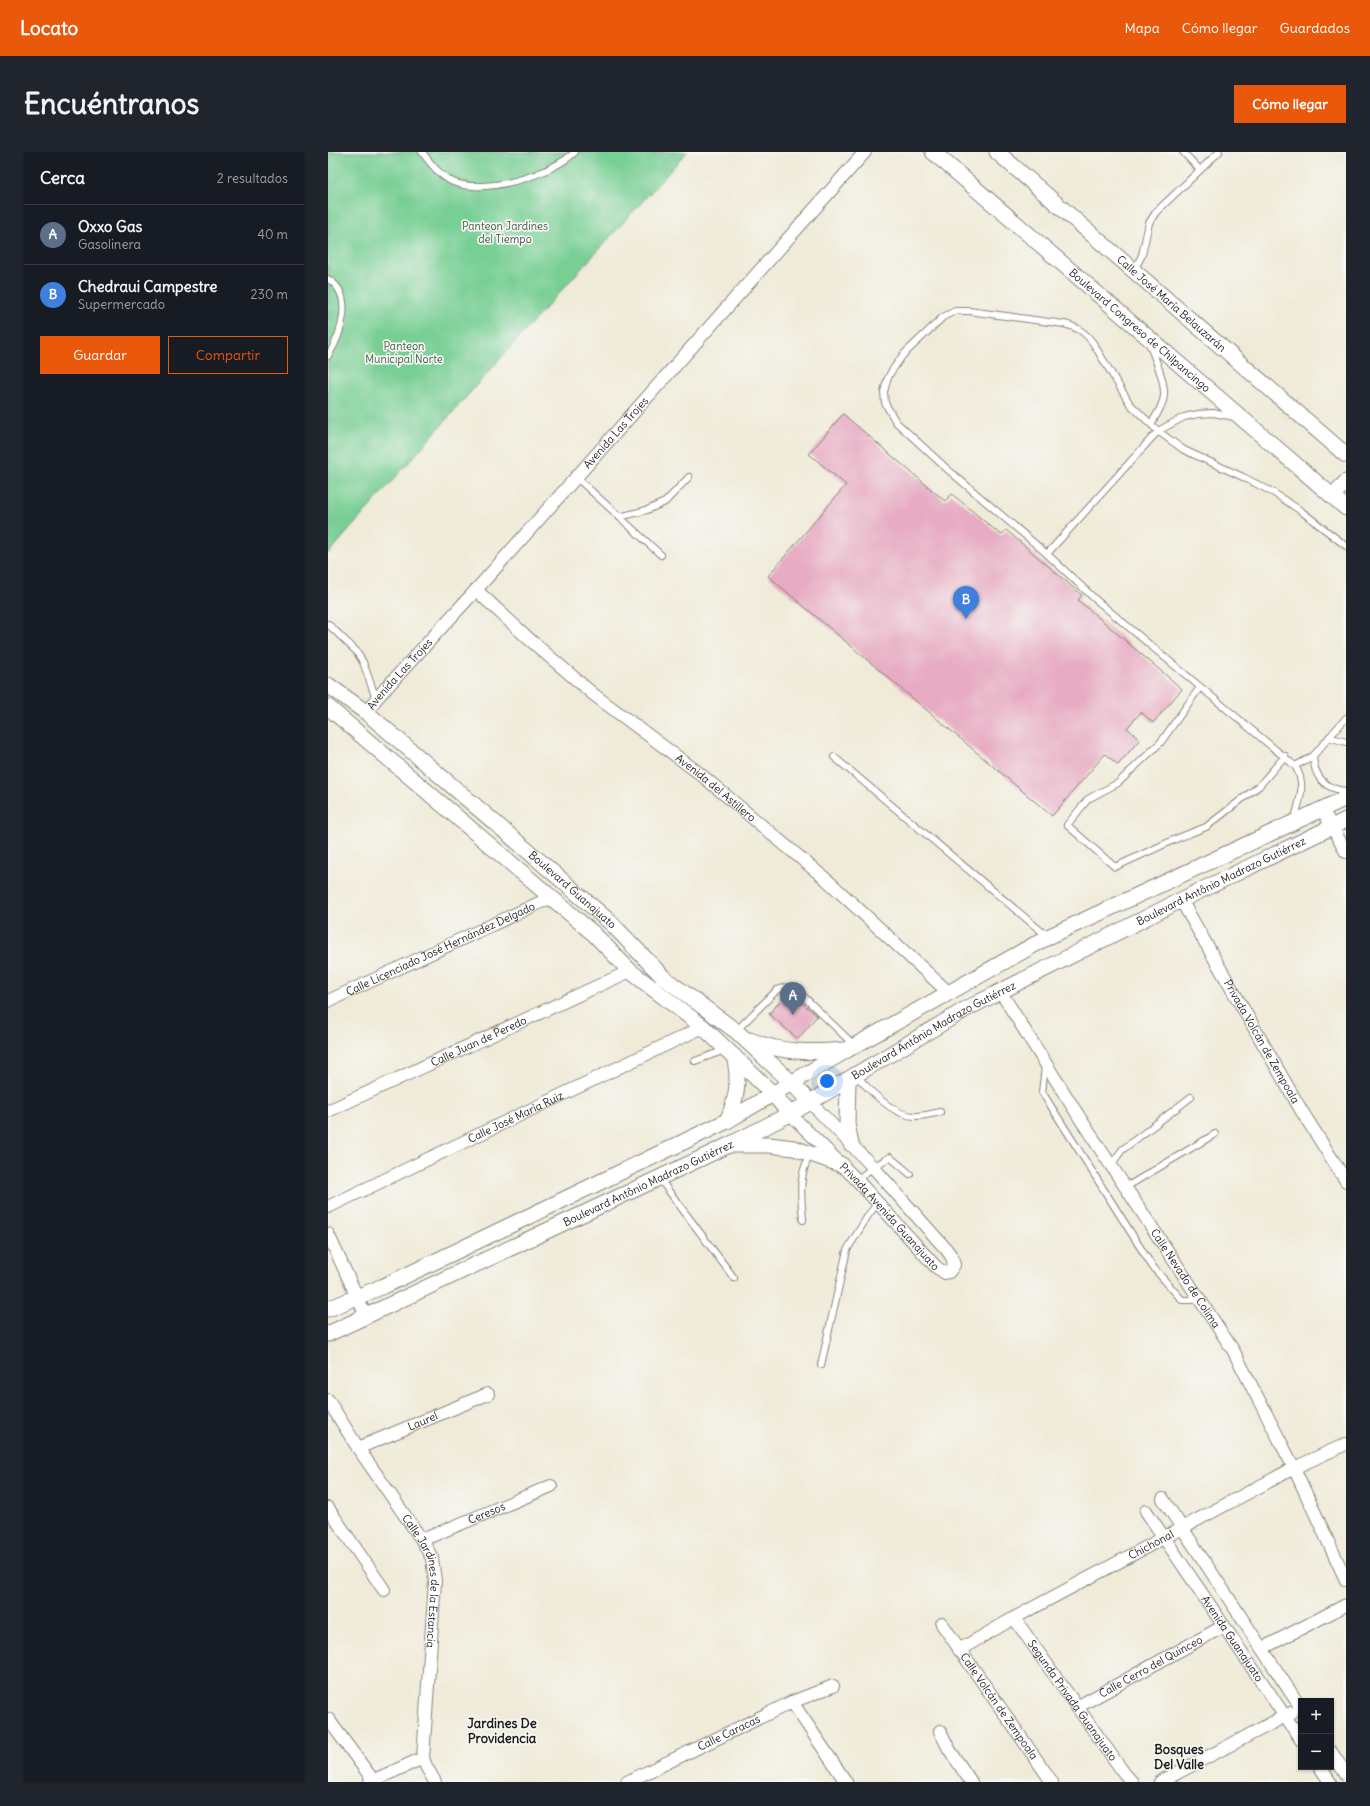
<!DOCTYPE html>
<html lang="es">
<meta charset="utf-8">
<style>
:root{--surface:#171b24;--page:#20242c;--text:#f1f3f6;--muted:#9ea1a6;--line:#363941;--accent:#ea580c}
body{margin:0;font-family:Delius,sans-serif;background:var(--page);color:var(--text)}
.controls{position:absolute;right:12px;bottom:12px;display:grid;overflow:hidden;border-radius:0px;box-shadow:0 1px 3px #0004}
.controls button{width:36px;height:36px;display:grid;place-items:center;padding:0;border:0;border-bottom:1px solid var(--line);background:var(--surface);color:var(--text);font:20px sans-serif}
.you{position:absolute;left:499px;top:929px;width:14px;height:14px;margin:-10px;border:3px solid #fff;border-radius:50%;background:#1a73e8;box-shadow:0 0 0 6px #1a73e833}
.badge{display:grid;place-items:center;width:26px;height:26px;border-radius:50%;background:var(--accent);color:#fff;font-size:13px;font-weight:700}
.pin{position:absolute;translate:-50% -33px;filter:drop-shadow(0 1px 2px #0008)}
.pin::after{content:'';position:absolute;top:21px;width:14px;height:12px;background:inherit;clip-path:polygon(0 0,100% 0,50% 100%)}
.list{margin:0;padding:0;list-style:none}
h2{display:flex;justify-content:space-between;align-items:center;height:52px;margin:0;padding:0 16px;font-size:17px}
h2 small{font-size:13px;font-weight:400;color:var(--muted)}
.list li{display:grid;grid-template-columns:26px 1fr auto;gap:12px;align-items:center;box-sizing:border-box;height:60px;padding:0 16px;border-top:1px solid var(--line)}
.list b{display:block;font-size:15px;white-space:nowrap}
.list p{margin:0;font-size:13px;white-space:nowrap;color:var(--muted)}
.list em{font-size:13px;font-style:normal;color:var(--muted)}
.actions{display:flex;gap:8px;padding:12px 16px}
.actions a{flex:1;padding:9px 0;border:1px solid var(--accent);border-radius:0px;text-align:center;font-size:14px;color:var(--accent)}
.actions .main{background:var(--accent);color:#fff}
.map{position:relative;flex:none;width:1018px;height:1630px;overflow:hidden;border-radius:0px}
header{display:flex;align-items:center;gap:24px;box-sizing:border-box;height:56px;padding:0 20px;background:var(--accent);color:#fff}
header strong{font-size:19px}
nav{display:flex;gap:22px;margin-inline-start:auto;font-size:14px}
.intro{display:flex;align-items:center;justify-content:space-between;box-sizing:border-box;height:96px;padding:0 24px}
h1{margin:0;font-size:28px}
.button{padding:10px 18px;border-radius:0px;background:var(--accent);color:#fff;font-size:14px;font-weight:700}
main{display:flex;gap:24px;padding:0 24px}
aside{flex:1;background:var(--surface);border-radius:0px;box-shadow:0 1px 3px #0004}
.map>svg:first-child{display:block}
.green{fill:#78cf94;stroke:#4a7658}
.building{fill:#e7acc3}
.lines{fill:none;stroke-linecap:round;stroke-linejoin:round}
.service-casing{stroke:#86847a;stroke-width:8}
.minor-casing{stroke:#86847a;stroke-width:14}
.tertiary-casing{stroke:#86847a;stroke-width:17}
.service{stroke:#fff;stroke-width:6}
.minor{stroke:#fff;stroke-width:12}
.tertiary{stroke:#fff;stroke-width:15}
.labels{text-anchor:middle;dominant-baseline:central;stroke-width:3.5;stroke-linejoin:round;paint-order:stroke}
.park-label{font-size:11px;fill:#3c5b46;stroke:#f6f6f2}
.street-label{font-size:11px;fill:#1c1c1c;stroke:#f6f6f2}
.quarter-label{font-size:13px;font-weight:bold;fill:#1c1c1c;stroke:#f6f6f2}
</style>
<header>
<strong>Locato</strong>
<nav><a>Mapa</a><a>Cómo llegar</a><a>Guardados</a></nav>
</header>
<div class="intro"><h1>Encuéntranos</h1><a class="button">Cómo llegar</a></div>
<main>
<aside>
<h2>Cerca<small>2 resultados</small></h2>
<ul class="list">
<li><span class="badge" style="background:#5c6f8a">A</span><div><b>Oxxo Gas</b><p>Gasolinera</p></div><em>40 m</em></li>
<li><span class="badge" style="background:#3f7fe0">B</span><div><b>Chedraui Campestre</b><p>Supermercado</p></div><em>230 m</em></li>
</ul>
<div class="actions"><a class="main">Guardar</a><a>Compartir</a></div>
</aside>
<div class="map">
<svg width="1018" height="1630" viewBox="0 0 1018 1630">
<rect width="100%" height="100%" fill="#f6f6f2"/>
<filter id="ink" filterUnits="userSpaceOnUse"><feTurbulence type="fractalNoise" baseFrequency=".025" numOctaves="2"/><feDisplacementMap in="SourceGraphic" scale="8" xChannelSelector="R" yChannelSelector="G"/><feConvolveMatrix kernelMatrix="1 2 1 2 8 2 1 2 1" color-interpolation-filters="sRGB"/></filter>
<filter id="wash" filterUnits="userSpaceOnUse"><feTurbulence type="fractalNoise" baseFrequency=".012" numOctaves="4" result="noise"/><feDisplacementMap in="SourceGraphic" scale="16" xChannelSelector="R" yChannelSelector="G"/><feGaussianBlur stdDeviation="0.9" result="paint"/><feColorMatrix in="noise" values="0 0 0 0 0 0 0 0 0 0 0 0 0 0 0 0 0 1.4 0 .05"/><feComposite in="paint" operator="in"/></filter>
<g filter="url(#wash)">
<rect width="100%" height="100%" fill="#f0ebd9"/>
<path class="green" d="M0,0H359L184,193L0,402Z"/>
<g id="blocks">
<path class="building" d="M515,262L617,349L624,342L673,383L678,378L754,443L750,448L854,537L825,571L813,560L799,576L812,587L790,613L777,602L724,664L440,424L518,333L481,302Z
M460,840L463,841L489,864L470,887L441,862Z"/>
</g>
</g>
<g filter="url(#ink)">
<use href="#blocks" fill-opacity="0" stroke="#86847a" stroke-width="1"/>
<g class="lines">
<g class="service-casing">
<path id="service" d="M94,0C102,11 112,24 125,30C157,43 223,23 247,0
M855,0L872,18
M806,119L814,103L821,71L828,60L891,0
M0,127C27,143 13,183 0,204
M821,190C826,206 837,227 836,244C835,254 828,264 823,272
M248,325L333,403
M291,365L319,358L337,350L361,325
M719,402L830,279L856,265L870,262L885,261L907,265
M0,472L28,499L35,510L48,547
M872,535L833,590L790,631L760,647L739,673L787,715L850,686L878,675L931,634L957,604
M1001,585L1018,590
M985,604C986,625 997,637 1018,639
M506,605L719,784
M967,614L985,604L1018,566
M966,669C971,650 979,632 967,614L767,447L719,402L618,316L568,270L557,251L556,240L559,228L563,220L575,203L615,165L627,159H641L736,172C749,175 757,180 765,191L802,252L830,279L856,298L915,325L946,341L973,359L1018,394
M408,879L449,838C458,834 463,834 471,840L526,893
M367,909L397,898
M717,915L714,940L824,1114L854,1148H872
M528,923C541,938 566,965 588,964C596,964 604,962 612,960
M783,1013L794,998L863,945
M331,1026L406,1126
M529,1028L545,1015L562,1005L582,1022
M798,1035L887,982
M475,1068C473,1042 470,1026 482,1002
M493,1213L519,1098L541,1062L550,1051"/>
</g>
<g class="minor-casing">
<g id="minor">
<path id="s1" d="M148,438L201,487L265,542L371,621L500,729L620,840"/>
<path id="s2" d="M39,561L48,547L148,438L537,0"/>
<path d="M994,657L1018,700"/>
<path id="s3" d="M853,748L973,958L1018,1029"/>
<path id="s4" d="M672,839L755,971L905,1198L966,1316L1018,1428"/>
<path id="s5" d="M0,849L224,745"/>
<path id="s6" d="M0,959L302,819"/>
<path id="s7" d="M462,962L529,1028L608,1115L617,1121L621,1120L626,1113L624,1105L618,1097L545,1015L482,950"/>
<path id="s8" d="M0,1055L375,875"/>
<path d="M0,1082L38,1164"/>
<path id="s9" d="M0,1248L30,1296L94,1388L104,1406L107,1429L95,1606L98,1614L107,1630"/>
<path id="s10" d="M30,1296L160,1242"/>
<path d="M835,1347L973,1556"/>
<path d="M0,1356L56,1438"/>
<path id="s11" d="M818,1359L973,1588"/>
<path id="s12" d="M94,1388L223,1334"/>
<path id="s13" d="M686,1466L796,1621L804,1630"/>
<path id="s14" d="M614,1472L724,1630"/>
<path d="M935,1496L1018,1453"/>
<path id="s15" d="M631,1498L686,1466L966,1316L1018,1292"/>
<path d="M464,1550L518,1630"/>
<path id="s16" d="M749,1555L896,1474"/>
<path d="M0,1567L45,1628"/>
<path d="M612,1579L621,1597L643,1630"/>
<path d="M1003,1600L1018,1622"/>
<path d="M992,1615L1002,1630"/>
<path d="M42,1630L95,1606"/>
<path id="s17" d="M299,1630L464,1550L505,1534"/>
<path d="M832,1630L963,1561"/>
</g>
</g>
<g class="tertiary-casing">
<g id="tertiary">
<path id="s18" d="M605,0L1018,356"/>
<path id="s19" d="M669,0L1018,303"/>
<path d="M1004,344L1018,330"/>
<path id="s20" d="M0,533L39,561L229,724L283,771L336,826L408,879L464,931L482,950"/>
<path d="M0,555L266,782L302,819L375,875L446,943L462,962"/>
<path d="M422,888C453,901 483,901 516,898"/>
<path d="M520,928L519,972L523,992"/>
<path d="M399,969C409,947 412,928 406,904"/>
<path d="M404,993H441L466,996L514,1013"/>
<path d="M0,1157L58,1133L399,969L519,898L720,785L1018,646"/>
<path id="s21" d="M0,1182L401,993L462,962L638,857L853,748L1018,668"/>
</g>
</g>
<use href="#service" class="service"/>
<use href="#minor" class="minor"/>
<use href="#tertiary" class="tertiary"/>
</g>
</g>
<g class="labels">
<g class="park-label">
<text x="177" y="74">Panteon Jardines<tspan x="177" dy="13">del Tiempo</tspan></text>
<text x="76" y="194">Panteon<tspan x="76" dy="13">Municipal Norte</tspan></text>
</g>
<g class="street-label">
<text stroke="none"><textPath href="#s19" startOffset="231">Calle José María Belauzarán</textPath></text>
<text stroke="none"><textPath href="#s18" startOffset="273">Boulevard Congreso de Chilpancingo</textPath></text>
<text stroke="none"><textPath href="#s2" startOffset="375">Avenida Las Trojes</textPath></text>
<text stroke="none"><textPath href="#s2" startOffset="51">Avenida Las Trojes</textPath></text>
<text stroke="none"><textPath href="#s1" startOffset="311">Avenida del Astillero</textPath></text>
<text stroke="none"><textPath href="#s21" startOffset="1002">Boulevard Antônio Madrazo Gutiérrez</textPath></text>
<text stroke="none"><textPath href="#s20" startOffset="319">Boulevard Guanajuato</textPath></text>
<text stroke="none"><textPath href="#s5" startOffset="124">Calle Licenciado José Hernández Delgado</textPath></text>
<text stroke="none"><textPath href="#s21" startOffset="678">Boulevard Antônio Madrazo Gutiérrez</textPath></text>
<text stroke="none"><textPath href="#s6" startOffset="166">Calle Juan de Peredo</textPath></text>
<text stroke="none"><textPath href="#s3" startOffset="163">Privada Volcán de Zempoala</textPath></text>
<text stroke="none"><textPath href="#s8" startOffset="208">Calle José María Ruiz</textPath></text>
<text stroke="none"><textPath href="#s21" startOffset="354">Boulevard Antônio Madrazo Gutiérrez</textPath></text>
<text stroke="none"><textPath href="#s7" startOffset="143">Privada Avenida Guanajuato</textPath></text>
<text stroke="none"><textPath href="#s4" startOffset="342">Calle Nevado de Colima</textPath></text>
<text stroke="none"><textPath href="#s10" startOffset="70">Laurel</textPath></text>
<text stroke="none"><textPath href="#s12" startOffset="70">Ceresos</textPath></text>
<text stroke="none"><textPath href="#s15" startOffset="219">Chichonal</textPath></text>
<text stroke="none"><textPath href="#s9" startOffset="209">Calle Jardines de la Estancia</textPath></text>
<text stroke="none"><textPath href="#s11" startOffset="154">Avenida Guanajuato</textPath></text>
<text stroke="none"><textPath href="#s16" startOffset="84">Calle Cerro del Quinceo</textPath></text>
<text stroke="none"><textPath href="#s13" startOffset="101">Segunda Privada Guanajuato</textPath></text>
<text stroke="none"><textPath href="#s14" startOffset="100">Calle Volcán de Zempoala</textPath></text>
<text stroke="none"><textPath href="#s17" startOffset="113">Calle Caracas</textPath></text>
</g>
<g class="quarter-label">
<text x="174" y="1571">Jardines De<tspan x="174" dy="15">Providencia</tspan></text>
<text x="851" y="1597">Bosques<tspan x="851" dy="15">Del Valle</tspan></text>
</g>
</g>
</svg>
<div class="controls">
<button>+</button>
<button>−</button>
</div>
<div class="you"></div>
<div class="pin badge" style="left:465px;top:863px;background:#5c6f8a">A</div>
<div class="pin badge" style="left:638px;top:467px;background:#3f7fe0">B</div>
</div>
</main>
